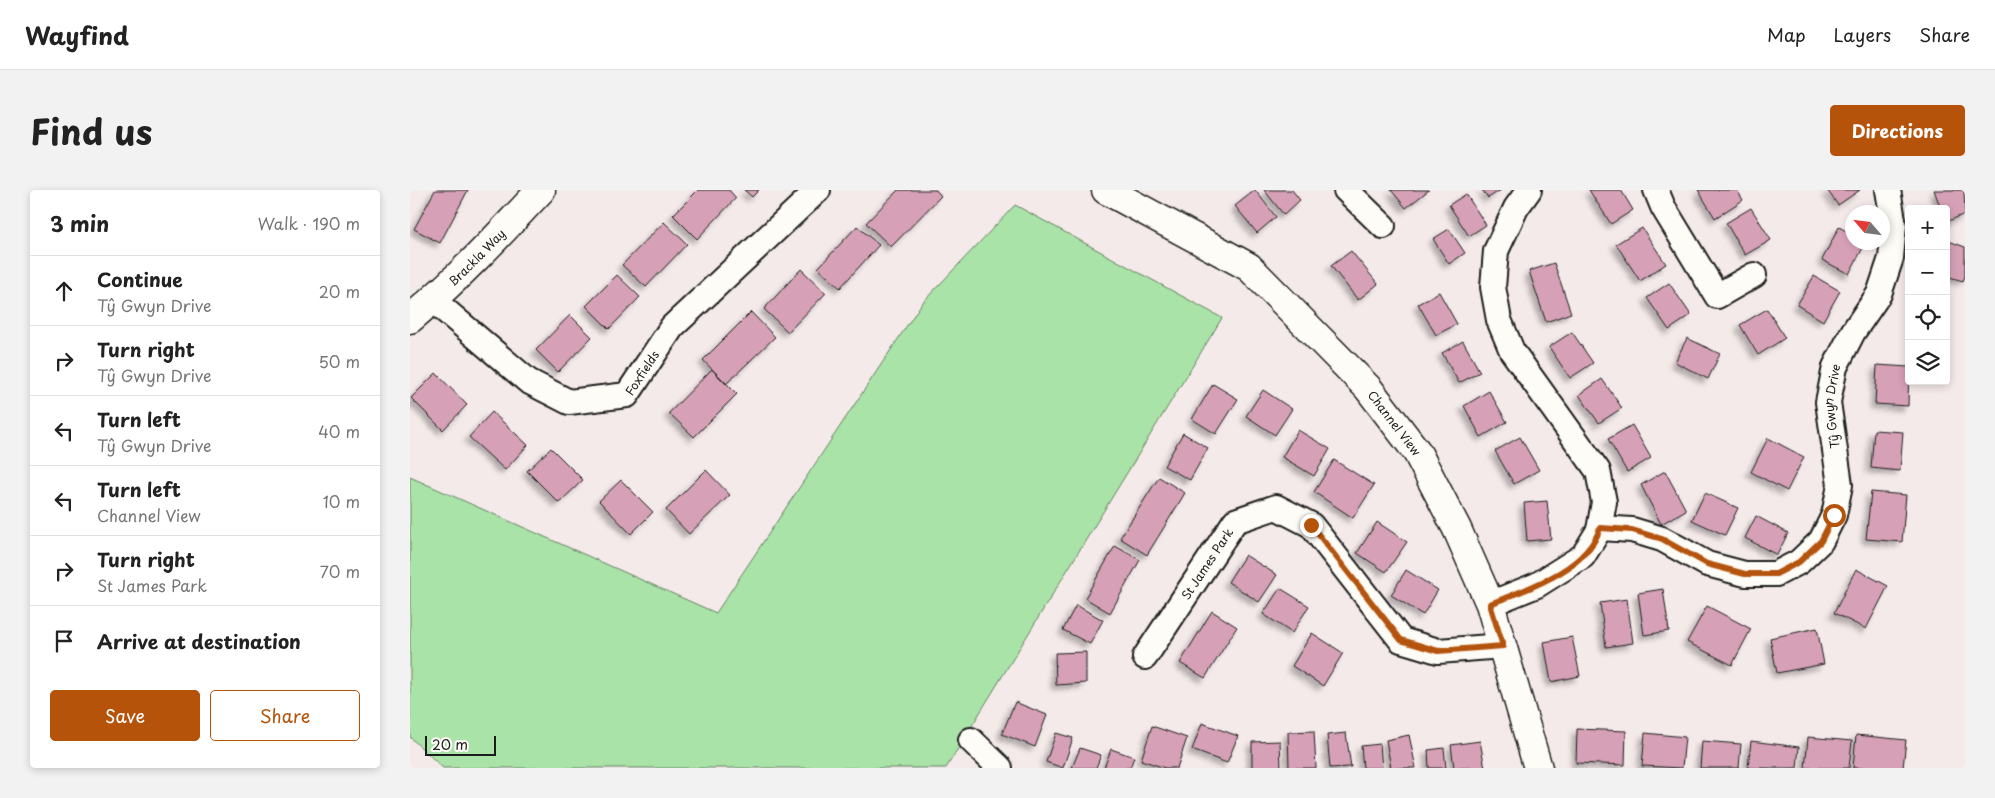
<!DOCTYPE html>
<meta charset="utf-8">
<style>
:root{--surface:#fff;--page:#f2f2f2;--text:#222;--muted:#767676;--line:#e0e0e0;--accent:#b45309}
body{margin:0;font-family:"Playpen Sans",sans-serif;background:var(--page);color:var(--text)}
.controls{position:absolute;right:15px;top:15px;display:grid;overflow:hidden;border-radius:5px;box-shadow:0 2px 8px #0003}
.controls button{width:45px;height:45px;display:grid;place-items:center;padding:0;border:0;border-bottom:1px solid var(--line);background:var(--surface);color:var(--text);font:25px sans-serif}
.compass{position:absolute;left:1435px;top:15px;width:45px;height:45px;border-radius:50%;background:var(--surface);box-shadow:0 2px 8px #0003;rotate:298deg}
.scale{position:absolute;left:15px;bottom:12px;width:71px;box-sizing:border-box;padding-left:5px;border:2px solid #1c1c1c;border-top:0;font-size:14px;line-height:18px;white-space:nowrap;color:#1c1c1c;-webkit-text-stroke:4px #fdfcf7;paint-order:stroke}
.stop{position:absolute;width:15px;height:15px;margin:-11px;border:4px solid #b45309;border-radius:50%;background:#fff}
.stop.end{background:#b45309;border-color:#fff;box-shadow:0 1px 5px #0008}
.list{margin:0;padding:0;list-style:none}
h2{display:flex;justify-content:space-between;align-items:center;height:65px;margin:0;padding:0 20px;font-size:21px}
h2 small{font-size:16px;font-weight:400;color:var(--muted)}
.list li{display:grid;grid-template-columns:32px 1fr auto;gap:15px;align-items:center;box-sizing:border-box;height:70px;padding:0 20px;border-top:1px solid var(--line)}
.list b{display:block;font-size:19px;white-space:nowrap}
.list p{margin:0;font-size:16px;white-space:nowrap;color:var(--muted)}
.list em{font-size:16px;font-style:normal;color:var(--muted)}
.actions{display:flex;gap:10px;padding:15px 20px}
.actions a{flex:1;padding:11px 0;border:1px solid var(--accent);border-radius:5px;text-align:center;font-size:18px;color:var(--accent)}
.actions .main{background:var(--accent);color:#fff}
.icon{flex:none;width:28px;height:28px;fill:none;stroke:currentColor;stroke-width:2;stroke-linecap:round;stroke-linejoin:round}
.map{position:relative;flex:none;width:1555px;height:578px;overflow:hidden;border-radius:5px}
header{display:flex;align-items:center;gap:30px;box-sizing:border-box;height:70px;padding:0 25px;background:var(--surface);border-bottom:1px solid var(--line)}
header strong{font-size:24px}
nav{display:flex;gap:28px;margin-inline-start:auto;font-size:18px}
.intro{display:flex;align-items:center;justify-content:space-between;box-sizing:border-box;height:120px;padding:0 30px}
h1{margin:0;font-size:35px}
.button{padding:12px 22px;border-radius:5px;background:var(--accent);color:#fff;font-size:18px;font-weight:700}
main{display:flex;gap:30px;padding:0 30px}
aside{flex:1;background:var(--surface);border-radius:5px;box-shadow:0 2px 8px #0003}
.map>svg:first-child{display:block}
.green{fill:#aae3a8;stroke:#638062}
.building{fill:#d6a0b6;stroke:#1c1c1c;filter:url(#shadow)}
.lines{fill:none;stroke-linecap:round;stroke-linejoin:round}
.minor-casing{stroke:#1c1c1c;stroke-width:28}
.tertiary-casing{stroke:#1c1c1c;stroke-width:31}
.minor{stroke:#fdfcf7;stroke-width:24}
.tertiary{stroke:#fdfcf7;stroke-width:28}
.route{stroke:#b45309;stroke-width:6}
.labels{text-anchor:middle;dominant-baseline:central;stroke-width:4;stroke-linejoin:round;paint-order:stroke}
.street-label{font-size:12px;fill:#1c1c1c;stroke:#fdfcf7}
</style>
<header>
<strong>Wayfind</strong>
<nav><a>Map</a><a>Layers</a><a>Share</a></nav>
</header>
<div class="intro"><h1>Find us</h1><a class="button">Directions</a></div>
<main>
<aside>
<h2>3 min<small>Walk · 190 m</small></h2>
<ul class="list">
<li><svg class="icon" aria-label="ahead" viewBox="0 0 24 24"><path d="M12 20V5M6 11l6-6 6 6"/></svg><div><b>Continue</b><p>Tŷ Gwyn Drive</p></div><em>20 m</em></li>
<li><svg class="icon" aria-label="right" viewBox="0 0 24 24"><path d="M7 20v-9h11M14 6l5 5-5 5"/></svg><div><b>Turn right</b><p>Tŷ Gwyn Drive</p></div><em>50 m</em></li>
<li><svg class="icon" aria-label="left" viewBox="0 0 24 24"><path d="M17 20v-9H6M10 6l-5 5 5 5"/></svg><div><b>Turn left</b><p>Tŷ Gwyn Drive</p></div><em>40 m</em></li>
<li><svg class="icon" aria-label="left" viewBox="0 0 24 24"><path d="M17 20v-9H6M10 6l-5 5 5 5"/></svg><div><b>Turn left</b><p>Channel View</p></div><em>10 m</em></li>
<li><svg class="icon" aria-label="right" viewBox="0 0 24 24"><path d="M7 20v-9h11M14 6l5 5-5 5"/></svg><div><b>Turn right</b><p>St James Park</p></div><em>70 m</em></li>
<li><svg class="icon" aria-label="arrive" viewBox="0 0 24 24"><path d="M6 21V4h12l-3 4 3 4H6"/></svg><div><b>Arrive at destination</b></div></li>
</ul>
<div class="actions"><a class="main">Save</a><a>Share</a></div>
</aside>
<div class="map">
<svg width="1555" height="578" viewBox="0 0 1555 578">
<defs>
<filter id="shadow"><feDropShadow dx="-4.5" dy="4.5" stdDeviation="2.5" flood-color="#0004"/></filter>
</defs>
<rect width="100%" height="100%" fill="#f5eaea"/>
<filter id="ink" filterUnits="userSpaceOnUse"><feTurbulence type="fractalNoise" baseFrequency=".02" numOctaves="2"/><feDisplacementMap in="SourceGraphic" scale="10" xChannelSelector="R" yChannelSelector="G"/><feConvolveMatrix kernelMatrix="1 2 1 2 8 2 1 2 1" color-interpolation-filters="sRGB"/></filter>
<g filter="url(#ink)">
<path class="green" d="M605,15L812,128L536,578H33L0,547V287L306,423L512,113Z"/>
<path class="building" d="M25,0H58L30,53L4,39Z
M288,0H319L326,8L287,49L263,25Z
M334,0H349L342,7Z
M488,0H526L531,6L481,57L456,33Z
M845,0L866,27L847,43L825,16Z
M854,0H882L890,10L874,25Z
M981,0H1019L996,18Z
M1072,0H1091L1078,8Z
M1179,0H1211L1223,20L1201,34Z
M1288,0H1327L1333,10L1305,28Z
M1417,0H1450L1428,15Z
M1524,0H1554L1555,24L1536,32V19H1531Z
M1056,4L1076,35L1059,46L1039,15Z
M1341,18L1361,50L1335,65L1316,33Z
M254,32L277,54L236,97L212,75Z
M447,36L469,55L430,98L408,78Z
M1429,37L1442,44V52H1456L1439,84L1412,70Z
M1232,38L1256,74L1230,91L1206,54Z
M1039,39L1055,63L1039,74L1023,49Z
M1536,50L1555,57V86L1553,91L1536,86Z
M941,61L968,94L948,110L921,76Z
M1144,73L1161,123L1136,132L1119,81Z
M391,79L416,103L378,142L354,119Z
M207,85L230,107L199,139L176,116Z
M1404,86L1430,101L1413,131L1387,115Z
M1259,93L1281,125L1259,140L1237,108Z
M1029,102L1047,134L1026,145L1008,114Z
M1357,119L1375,148L1348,165L1330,135Z
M341,122L365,147L316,194L293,170Z
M160,125L182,147L148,182L126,160Z
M1162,142L1183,173L1160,188L1139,157Z
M1277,148L1310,164L1298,189L1265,172Z
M1053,151L1070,182L1049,193L1032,163Z
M1467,175L1499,177L1498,216L1465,214Z
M302,179L327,204L284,247L259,223Z
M26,183L57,215L33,240L1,208Z
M1192,189L1212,218L1189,233L1169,205Z
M803,194L828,209L806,244L782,229Z
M853,200L882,219L865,245L836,226Z
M1079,201L1097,232L1071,247L1054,216Z
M82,222L118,255L95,280L59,247Z
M1222,235L1241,268L1217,282L1198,249Z
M888,240L920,259L904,286L872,267Z
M1464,240L1493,242L1490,281L1461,278Z
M773,243L798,258L780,290L754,276Z
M1110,247L1129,280L1104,294L1085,261Z
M1358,248L1394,267L1377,301L1341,282Z
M141,258L173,290L149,313L117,281Z
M924,270L964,295L943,328L904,302Z
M296,280L320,305L279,344L256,320Z
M1255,281L1276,320L1251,334L1231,295Z
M749,287L775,303L737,365L710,348Z
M211,290L243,322L221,344L189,311Z
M1461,302L1496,305L1492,352L1456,349Z
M1295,303L1328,318L1315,345L1282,330Z
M1137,311L1141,349L1117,351L1114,313Z
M1346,326L1378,343L1367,365L1335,348Z
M967,332L997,352L976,382L947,363Z
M705,356L730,370L700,423L675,408Z
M835,365L867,385L849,412L818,392Z
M1446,379L1478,396L1456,439L1424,423Z
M996,380L1028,400L1013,425L981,405Z
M870,398L899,416L882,443L853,424Z
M1253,399L1259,441L1234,445L1228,403Z
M1217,409L1223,453L1196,457L1190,413Z
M666,415L693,430L680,454L653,440Z
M1297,416L1341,439L1322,475L1277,452Z
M802,421L827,437L795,488L770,473Z
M1407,438L1414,474L1367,483L1360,448Z
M902,443L933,463L913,496L882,476Z
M1162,447L1170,486L1141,492L1134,452Z
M676,462V493L646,495L645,463Z
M605,512L637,525L625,557L592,544Z
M792,533L828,546L817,573L782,560Z
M742,536L777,548L767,578H755L731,570Z
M1167,539L1216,541L1215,575L1166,573Z
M904,541L906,578H879L878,542Z
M646,543L663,548L653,578L636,572Z
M936,543L941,577L920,578L917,545Z
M1235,543L1275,547L1272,578L1232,576Z
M999,545L1006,578H981L976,550Z
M1446,545L1496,550L1493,578H1443Z
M1398,547L1442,551L1439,578H1395Z
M870,551L871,578H842V552Z
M1070,551L1075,578H1044L1041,555Z
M1292,551L1331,554L1329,578H1290Z
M1341,551L1389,557L1387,578H1338Z
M970,554L972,578H953L951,556Z
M670,558L691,565L686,578H662Z
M1034,558L1036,578H1019L1018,560Z
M701,559L724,567L720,578H694Z"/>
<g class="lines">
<g class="minor-casing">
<g id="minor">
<path d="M936,0L973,36"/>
<path d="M1246,0L1253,17L1307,106L1344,85"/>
<path id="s1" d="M23,110L118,191L159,212L217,205L262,137L408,0"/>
<path id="s2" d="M1190,338L1222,340L1252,349L1297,374L1335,384H1366L1389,372L1411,351L1424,325L1430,295L1418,212L1425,177L1443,142L1469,104L1481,68L1484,36L1478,0"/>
<path d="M1080,414L1127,395L1173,366L1189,340L1194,312L1188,281L1102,161L1089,130L1083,97L1086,61L1106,18L1119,0"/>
<path id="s3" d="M735,467L825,331L866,317L901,335L991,450L1028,461L1093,456"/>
<path d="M561,550L590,578"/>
</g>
</g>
<g class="tertiary-casing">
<g id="tertiary">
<path id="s4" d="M696,0L839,77L958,198L1007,262L1047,339L1080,414L1128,578"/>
<path id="s5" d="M0,129C47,90 89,45 131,0"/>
</g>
</g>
<use href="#minor" class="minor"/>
<use href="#tertiary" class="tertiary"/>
</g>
</g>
<g class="lines" filter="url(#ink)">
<path class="route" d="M901,335L991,450L1028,461L1093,456L1080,414C1117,399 1177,380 1190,338L1222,340L1252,349L1297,374L1335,384H1366L1389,372L1411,351L1424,325"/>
</g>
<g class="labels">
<g class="street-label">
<text stroke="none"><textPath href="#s5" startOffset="91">Brackla Way</textPath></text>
<text stroke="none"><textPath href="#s1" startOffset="256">Foxfields</textPath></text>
<text stroke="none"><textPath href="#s2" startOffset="381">Tŷ Gwyn Drive</textPath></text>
<text stroke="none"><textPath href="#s4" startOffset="376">Channel View</textPath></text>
<text stroke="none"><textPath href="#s3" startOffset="112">St James Park</textPath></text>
</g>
</g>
</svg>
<div class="controls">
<button>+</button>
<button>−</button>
<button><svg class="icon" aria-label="locate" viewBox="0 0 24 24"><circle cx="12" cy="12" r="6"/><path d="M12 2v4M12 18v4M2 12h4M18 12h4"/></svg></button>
<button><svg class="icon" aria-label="layers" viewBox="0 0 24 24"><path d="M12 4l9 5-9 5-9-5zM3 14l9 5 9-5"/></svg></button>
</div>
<svg class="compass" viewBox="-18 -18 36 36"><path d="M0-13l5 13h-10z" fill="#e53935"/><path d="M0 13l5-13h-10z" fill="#767676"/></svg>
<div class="scale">20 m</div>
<div class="stop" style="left:1424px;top:325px"></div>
<div class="stop end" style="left:901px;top:335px"></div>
</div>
</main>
